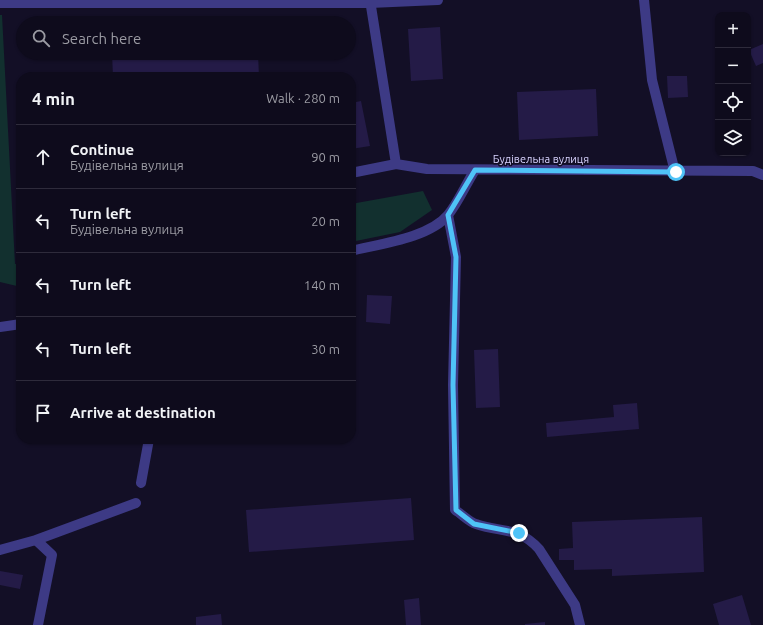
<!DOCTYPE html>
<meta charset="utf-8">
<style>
:root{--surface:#0e0b1c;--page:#171425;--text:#f1f3f6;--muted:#9b9ba3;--line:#2e2b3b}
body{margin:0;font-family:Ubuntu,sans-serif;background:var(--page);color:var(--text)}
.controls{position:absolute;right:12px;top:12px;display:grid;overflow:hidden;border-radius:8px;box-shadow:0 1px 3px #0004}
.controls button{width:36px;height:36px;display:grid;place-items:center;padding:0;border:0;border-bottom:1px solid var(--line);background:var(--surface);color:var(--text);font:20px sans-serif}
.stop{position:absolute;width:12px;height:12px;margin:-9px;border:3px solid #4fc3f7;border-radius:50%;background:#fff}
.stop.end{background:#4fc3f7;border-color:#fff;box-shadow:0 1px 4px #0008}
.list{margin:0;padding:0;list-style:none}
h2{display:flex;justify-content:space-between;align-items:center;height:52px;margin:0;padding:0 16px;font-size:17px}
h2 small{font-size:13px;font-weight:400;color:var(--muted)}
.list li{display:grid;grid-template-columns:26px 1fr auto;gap:12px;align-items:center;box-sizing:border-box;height:64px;padding:0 16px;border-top:1px solid var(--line)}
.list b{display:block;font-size:15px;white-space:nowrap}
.list p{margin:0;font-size:13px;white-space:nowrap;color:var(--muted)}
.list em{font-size:13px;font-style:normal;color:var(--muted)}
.icon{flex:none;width:22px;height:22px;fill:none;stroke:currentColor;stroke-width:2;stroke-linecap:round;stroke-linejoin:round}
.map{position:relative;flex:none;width:763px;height:625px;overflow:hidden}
.search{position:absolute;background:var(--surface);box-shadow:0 1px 3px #0004;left:16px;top:16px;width:340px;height:44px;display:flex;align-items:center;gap:10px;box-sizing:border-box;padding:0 14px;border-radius:22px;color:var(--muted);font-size:15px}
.panel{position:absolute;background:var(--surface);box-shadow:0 1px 3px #0004;left:16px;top:72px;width:340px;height:372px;border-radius:16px}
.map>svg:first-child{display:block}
.green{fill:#12302f}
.building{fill:#241b47}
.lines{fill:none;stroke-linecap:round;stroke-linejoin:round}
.minor{stroke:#3d3a85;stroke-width:10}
.route{stroke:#4fc3f7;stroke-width:5}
.labels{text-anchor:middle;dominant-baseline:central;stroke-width:3;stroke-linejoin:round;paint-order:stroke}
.street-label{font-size:11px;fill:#d9d4ff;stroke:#130f26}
</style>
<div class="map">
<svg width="763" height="625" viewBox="0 0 763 625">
<rect width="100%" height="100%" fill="#130f26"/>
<path class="green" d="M0,15H2L15,264L21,263V287L0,282Z
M423,191L432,210L400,232L351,242V204Z"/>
<path class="building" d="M440,27L443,79L411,81L408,29Z
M763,44V63L756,66L749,50Z
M112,53H258L259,77H113Z
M667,76H687L688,97L668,98Z
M596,89L598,136L519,140L517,92Z
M361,101L370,146L351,149V103Z
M17,158H21V200H20Z
M367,295L392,296L390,324L366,322Z
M498,349L500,407L476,408L474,350Z
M637,403L639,429L547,437L546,423L614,417L613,405Z
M411,498L414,540L249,552L246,510Z
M702,517L704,572L612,576V569L574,570V560H559V549L573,548L572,522Z
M0,571L23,575L20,589L0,585Z
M742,595L751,625H719L713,604Z
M419,598L421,625H406L404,600Z
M221,614L222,625H196V617Z
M545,622V625H525V624Z"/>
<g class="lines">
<path class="minor" d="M370,0L396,164
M644,0L652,80L675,172
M0,3H370L438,0
M351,173L396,164L427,169L753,171L763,175
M448,215L456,257L453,385L455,510C462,514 469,522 476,524C502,533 518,526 539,549L575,605L580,625
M351,251C379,244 429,238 448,215C458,203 466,184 475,170
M0,327L21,324
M141,483L149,439
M36,540L136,503
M0,550L36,540L52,555L38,625"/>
</g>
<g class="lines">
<path class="route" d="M519,533L474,524L456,510L453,385L456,257L448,215L475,170L676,172"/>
</g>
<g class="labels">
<g class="street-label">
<text x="541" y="159">Будівельна вулиця</text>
</g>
</g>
</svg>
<div class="controls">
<button>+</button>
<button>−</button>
<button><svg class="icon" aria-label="locate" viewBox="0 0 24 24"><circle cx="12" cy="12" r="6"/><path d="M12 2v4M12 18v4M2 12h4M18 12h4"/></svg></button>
<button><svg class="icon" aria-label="layers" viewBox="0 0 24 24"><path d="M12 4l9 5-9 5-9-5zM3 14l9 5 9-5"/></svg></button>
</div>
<div class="stop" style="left:676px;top:172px"></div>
<div class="stop end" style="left:519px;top:533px"></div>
<div class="search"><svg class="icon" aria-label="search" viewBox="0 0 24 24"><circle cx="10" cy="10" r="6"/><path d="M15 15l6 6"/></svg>Search here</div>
<section class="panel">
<h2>4 min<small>Walk · 280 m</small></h2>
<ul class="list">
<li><svg class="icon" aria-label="ahead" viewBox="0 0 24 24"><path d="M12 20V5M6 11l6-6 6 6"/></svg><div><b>Continue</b><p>Будівельна вулиця</p></div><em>90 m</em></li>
<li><svg class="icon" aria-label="left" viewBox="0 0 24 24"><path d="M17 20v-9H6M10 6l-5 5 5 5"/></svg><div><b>Turn left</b><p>Будівельна вулиця</p></div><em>20 m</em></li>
<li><svg class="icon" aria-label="left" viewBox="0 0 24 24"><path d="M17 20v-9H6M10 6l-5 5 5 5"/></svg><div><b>Turn left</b></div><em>140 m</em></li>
<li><svg class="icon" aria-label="left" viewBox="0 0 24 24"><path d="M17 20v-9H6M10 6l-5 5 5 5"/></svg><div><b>Turn left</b></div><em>30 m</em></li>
<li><svg class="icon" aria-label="arrive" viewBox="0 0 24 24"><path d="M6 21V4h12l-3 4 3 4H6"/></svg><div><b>Arrive at destination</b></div></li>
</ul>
</section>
</div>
